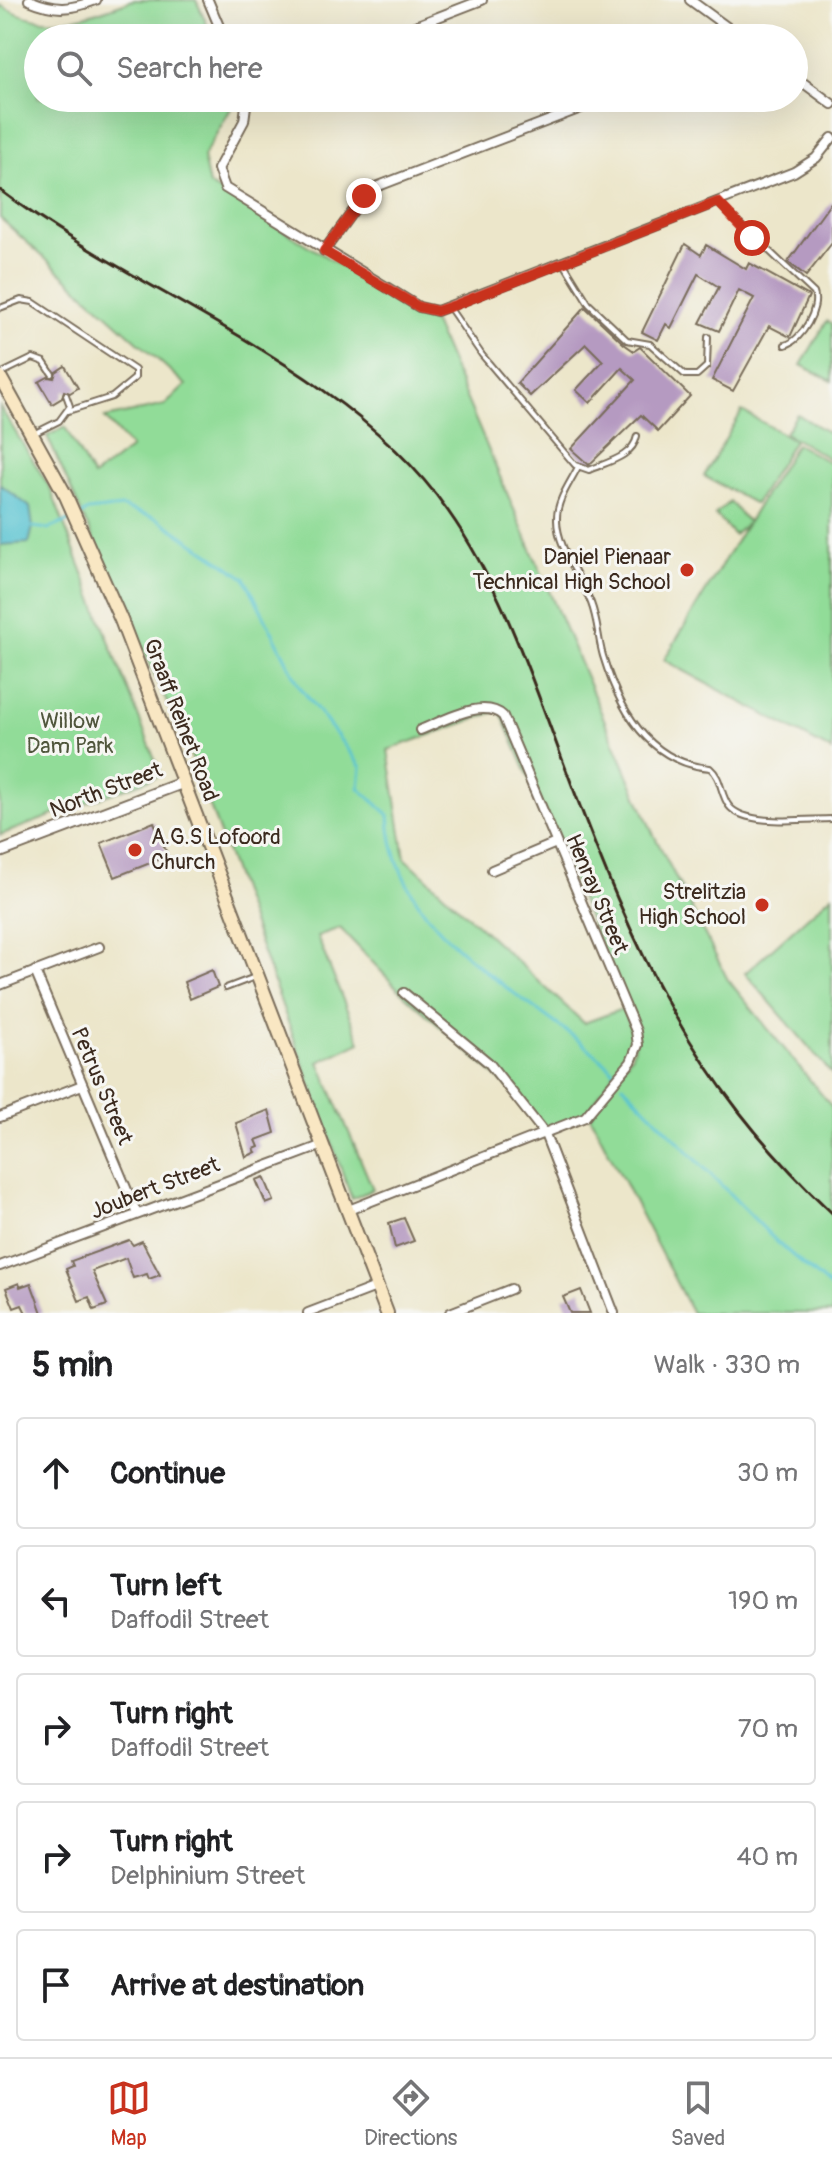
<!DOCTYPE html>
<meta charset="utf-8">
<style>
:root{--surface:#fff;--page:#f6f6f6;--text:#202124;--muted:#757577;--line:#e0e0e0;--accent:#c8321e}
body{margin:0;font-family:Pangolin,sans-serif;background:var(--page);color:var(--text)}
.stop{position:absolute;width:24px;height:24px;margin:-18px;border:6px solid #c8321e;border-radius:50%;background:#fff}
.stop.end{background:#c8321e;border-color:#fff;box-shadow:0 2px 8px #0008}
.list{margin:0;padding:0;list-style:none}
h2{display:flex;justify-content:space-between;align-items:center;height:104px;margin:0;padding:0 32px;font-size:34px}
h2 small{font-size:26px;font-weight:400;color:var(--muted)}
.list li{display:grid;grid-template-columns:52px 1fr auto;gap:24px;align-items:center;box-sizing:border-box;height:112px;margin:0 16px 16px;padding:0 16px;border:2px solid var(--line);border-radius:8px}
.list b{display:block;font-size:30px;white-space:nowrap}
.list p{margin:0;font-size:26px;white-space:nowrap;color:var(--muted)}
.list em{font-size:26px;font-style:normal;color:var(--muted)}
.icon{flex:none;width:44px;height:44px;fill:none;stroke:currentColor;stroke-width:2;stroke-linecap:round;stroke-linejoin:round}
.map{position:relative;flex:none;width:832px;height:1313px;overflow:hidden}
.search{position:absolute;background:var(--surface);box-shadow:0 8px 32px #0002;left:24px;right:24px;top:24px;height:88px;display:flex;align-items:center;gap:20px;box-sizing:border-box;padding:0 28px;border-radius:44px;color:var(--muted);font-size:30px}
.sheet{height:744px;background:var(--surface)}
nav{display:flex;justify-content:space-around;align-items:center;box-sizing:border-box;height:112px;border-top:2px solid var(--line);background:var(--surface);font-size:22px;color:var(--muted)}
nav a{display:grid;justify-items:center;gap:4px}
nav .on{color:var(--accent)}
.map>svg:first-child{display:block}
.green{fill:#91dc98;stroke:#66835b;stroke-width:2}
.water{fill:#57c3d1;stroke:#497678;stroke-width:2}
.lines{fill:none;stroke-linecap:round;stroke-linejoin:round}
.stream{stroke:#57c3d1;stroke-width:3}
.building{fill:#b59ac1}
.service-casing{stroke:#796c5a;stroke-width:8}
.minor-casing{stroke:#796c5a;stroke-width:12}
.tertiary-casing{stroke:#796c5a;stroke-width:14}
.secondary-casing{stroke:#796c5a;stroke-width:16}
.service{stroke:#fff;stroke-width:4}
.minor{stroke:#fff;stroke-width:8}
.tertiary{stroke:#fff;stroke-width:10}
.secondary{stroke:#f9e7c3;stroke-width:12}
.rail{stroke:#3b2a1e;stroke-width:3}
.route{stroke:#c8321e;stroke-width:10}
.poi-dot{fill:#c8321e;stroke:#f6f6f2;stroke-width:3}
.labels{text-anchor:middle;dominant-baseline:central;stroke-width:6;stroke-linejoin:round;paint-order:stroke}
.poi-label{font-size:22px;fill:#3b2a1e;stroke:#f6f6f2;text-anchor:end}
.street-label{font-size:22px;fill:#3b2a1e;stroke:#f6f6f2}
.park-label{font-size:22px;fill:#50563c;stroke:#f6f6f2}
</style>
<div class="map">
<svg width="832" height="1313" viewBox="0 0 832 1313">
<rect width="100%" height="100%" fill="#f6f6f2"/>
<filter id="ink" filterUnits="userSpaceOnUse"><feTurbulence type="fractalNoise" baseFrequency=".0125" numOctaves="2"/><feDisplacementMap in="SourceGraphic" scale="16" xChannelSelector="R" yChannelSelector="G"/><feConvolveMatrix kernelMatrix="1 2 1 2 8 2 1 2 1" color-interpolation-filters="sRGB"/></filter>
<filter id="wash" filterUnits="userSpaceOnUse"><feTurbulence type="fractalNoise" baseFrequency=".006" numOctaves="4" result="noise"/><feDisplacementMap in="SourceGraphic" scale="32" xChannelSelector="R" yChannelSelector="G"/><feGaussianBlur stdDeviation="1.8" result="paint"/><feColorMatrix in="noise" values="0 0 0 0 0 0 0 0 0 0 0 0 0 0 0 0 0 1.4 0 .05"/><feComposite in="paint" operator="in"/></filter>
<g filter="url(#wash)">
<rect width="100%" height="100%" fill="#ece6ca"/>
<path class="green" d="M133,0H196L213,38H38V98H237L203,157L209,185L434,323L652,831L728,980L832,1107V1313H692L590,1116L632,1054L637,1031L500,710L388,750L405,858L584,1023L622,1009L632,1031L628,1052L587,1113L545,1129L516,1094L400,991L340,928L317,936L360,1042L319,1062L373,1189L352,1199L195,765L47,436L65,427L93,477L131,448L105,418L165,405L186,385L0,218V5C52,34 81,17 133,0Z
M827,321L832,324V381L801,365Z
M0,407L50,488L161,775L0,835Z
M742,411L794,440L755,504L704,476Z
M797,414L832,435L830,459L785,433Z
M796,444L832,464V751L664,660L747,523L734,535L715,514L730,502L748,522Z
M832,895V1074L745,973Z"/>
<path class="water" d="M0,484L30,507L33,527L29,543L0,545Z"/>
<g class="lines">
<path class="stream" d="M78,517L88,511L122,507L158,519L245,578L300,687L361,767L359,788L389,815C393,942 538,996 615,1072
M33,527L48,529L71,520
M623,1085L778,1243L832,1289"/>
</g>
<g id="blocks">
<path class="building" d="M832,201V243L806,276L788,262Z
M685,244L701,255L706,245L746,269L749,263L809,296L790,337L769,326L733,391L712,380L754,298L739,290L719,331L700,323L719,287L698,274L671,328L666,324L658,340L642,332Z
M585,307L624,344L634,351L640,347L690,396L658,431L641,415L589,465L571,449L635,380L622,368L590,403L576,390L603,361L586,344L530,396L517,383Z
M65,366L78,388L70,393L64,391L62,398L52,404L39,382L48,377L54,378L56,372Z
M154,822L168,856L115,877L101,843Z
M212,970L218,987L190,999L184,982Z
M269,1110L275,1133L256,1140L259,1147L254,1149L256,1152L246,1157L236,1123Z
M264,1177L274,1201L266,1204L256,1180Z
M404,1218L414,1241L395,1248L389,1223Z
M129,1240L133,1245L142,1241L160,1275L149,1279L147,1274L133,1278L126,1258L92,1271L107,1305L94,1310L89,1297L79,1301L66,1269L73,1266L71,1261Z
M19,1283L20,1287L31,1283L42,1313H26L22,1305L14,1308L6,1288Z
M581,1290L590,1313H570L563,1297Z"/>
</g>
</g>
<g filter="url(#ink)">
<use href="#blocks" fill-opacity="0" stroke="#796c5a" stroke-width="2"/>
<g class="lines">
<g class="service-casing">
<path id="service" d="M719,204L814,293C820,308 802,341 785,345
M563,262L589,304L627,340L650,344L685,375H697L707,366L708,337
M449,307L482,355L575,465L589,470C607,462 633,457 637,436
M0,308L21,300L33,302L135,370V378L112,397L68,411
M0,374L33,358L44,362L52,374
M35,433L59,421L70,406L66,395
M578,467C570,483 557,500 557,518C556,546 581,577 591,603C598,621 598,639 603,656C619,709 649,763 710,768C722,778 720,794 729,806C745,827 807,819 832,819
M226,988L255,977"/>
</g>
<g class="minor-casing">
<path id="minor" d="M29,0C55,11 70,10 96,0
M208,0L224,38
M690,0L742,38
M384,38L482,0
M710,38L721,23
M794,76L832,104
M247,98L244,121L218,169L225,188L419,307L437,311L794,172L816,158L832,138
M324,251L364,196L376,187L607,98
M492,870L556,843
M35,971L137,1214
M0,985L99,947
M404,993L489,1063L545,1134L614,1313
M0,1117L82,1085
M346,1211L585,1117L631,1062L638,1045L636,1031L503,716C483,697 442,722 420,730
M0,1266L323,1145
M308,1313L376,1287
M450,1313L511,1289"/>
</g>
<g class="tertiary-casing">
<path id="tertiary" d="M0,852L182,783"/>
</g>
<g class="secondary-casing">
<path id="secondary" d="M0,377L66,496L121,620L387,1313"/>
</g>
<use href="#service" class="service"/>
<use href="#minor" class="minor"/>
<use href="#tertiary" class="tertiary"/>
<use href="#secondary" class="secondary"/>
<path class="rail" d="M0,190C139,296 347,365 448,511C504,590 533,683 567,772C635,952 689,1078 832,1213"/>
</g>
</g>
<g class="lines" filter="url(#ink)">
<path class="route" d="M364,196L324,251L419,307L437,311L455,305L718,202L752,238"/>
</g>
<g class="poi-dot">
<circle cx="687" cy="570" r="8"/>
<circle cx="135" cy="850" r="8"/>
<circle cx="762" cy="905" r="8"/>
</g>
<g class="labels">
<g class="poi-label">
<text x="671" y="557">Daniel Pienaar<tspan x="671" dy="25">Technical High School</tspan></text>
<text x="151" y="837" text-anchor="start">A.G.S Lofoord<tspan x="151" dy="25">Church</tspan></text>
<text x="746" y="892">Strelitzia<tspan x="746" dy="25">High School</tspan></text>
</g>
<g class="street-label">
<text transform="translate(181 720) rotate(69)">Graaff Reinet Road</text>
<text transform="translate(106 790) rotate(-21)">North Street</text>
<text transform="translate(597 894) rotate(67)">Henray Street</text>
<text transform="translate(102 1086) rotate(67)">Petrus Street</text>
<text transform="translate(155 1188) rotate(-21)">Joubert Street</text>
</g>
<g class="park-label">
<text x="70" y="721">Willow<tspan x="70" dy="25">Dam Park</tspan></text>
</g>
</g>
</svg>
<div class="stop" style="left:752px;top:238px"></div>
<div class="stop end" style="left:364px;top:196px"></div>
<div class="search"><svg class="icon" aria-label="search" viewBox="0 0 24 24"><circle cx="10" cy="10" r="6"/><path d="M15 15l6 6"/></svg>Search here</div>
</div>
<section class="sheet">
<h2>5 min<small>Walk · 330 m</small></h2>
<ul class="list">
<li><svg class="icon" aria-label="ahead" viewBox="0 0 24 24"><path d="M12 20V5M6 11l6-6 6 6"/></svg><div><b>Continue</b></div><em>30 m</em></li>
<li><svg class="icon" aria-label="left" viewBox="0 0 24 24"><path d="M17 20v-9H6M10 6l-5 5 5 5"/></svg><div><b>Turn left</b><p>Daffodil Street</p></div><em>190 m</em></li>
<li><svg class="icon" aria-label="right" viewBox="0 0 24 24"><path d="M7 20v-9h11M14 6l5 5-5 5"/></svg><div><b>Turn right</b><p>Daffodil Street</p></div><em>70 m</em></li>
<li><svg class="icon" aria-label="right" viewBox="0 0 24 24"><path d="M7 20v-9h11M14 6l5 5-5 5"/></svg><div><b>Turn right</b><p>Delphinium Street</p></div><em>40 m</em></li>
<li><svg class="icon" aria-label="arrive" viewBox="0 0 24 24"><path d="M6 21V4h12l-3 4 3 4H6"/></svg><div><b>Arrive at destination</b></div></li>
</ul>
</section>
<nav>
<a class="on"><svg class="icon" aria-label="map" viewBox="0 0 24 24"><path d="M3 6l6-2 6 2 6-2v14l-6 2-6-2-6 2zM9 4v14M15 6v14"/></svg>Map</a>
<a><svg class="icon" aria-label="directions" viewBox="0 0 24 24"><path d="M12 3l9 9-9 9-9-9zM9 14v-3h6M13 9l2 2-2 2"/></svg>Directions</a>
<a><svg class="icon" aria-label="saved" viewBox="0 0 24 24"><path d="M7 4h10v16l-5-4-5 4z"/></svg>Saved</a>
</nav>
